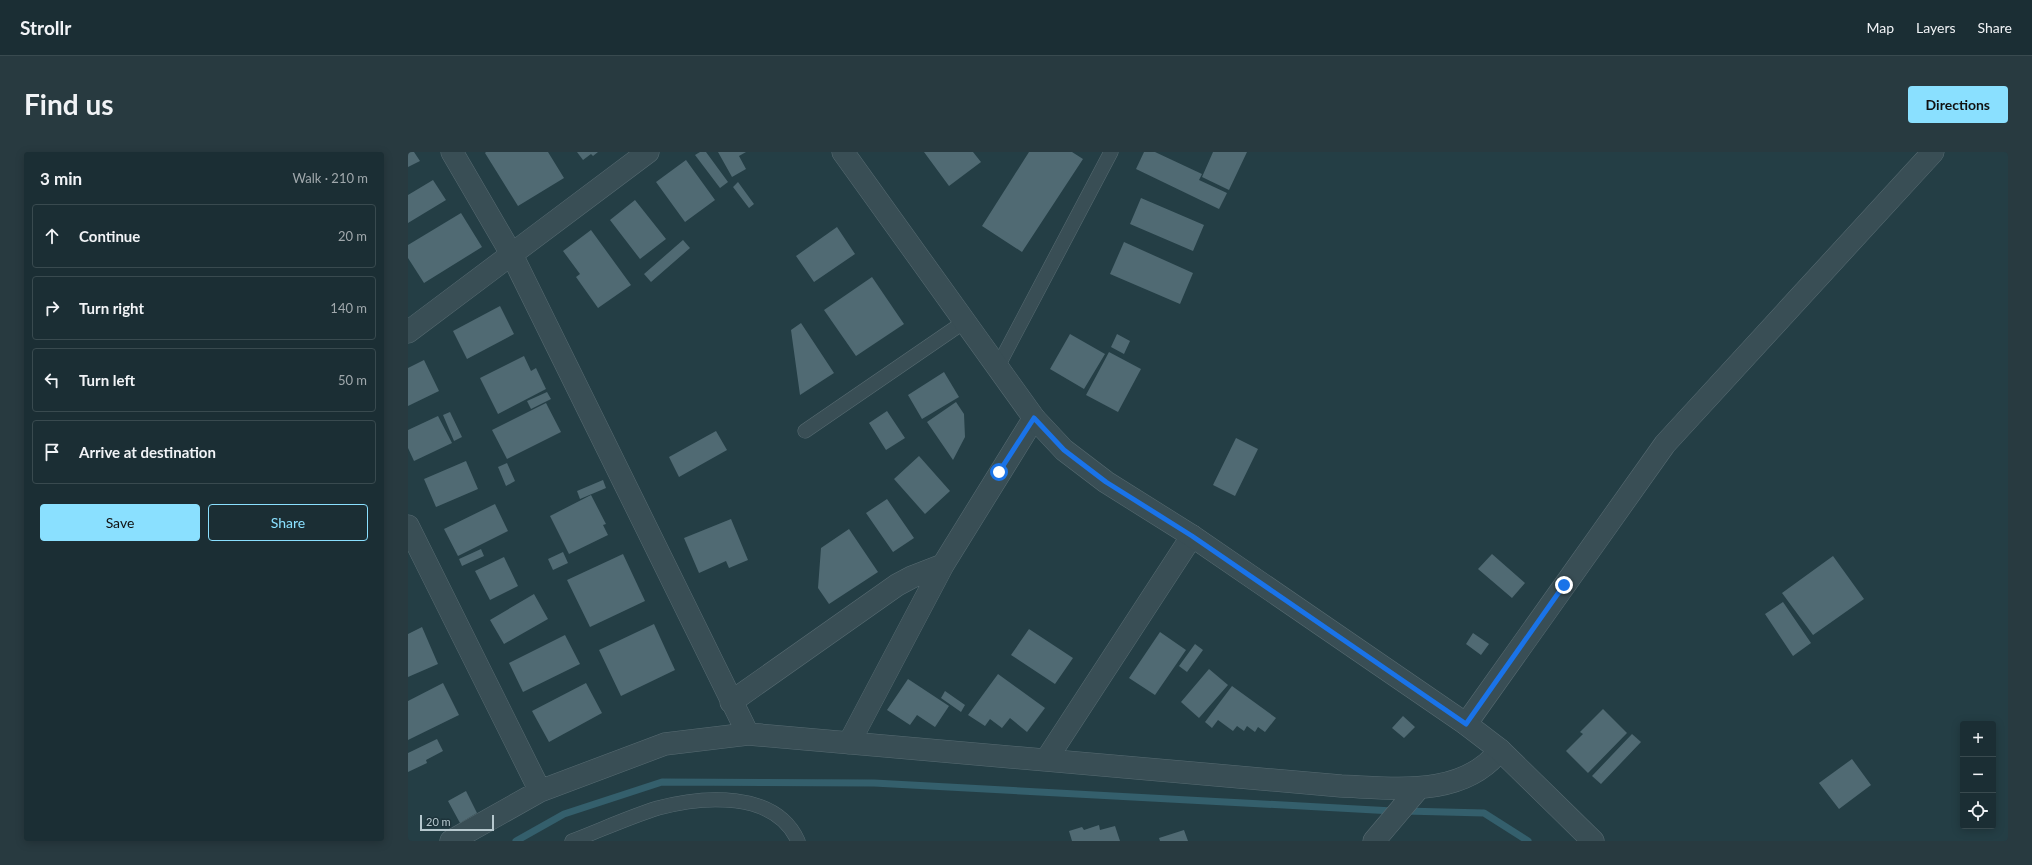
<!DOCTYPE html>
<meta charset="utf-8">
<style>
:root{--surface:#1b2e34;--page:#283a40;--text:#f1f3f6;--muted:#a0a8ac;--line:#394a4f;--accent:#8ae0ff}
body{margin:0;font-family:Lato,sans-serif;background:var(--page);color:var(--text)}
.controls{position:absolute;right:12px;bottom:12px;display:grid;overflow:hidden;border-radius:4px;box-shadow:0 2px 10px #0003}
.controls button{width:36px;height:36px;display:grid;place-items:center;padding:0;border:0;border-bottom:1px solid var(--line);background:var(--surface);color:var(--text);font:20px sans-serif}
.scale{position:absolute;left:12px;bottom:10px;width:74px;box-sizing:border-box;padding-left:4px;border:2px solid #b6c8ce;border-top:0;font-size:11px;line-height:14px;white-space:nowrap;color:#b6c8ce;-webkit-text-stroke:3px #1d333a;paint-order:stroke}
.stop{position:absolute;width:12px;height:12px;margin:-9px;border:3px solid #1a73e8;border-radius:50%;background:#fff}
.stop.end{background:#1a73e8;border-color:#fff;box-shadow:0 1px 4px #0008}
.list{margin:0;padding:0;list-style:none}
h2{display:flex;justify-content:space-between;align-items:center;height:52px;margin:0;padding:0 16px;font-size:17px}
h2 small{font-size:13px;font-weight:400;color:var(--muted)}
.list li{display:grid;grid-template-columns:26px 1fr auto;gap:12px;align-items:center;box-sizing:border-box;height:64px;margin:0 8px 8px;padding:0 8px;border:1px solid var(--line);border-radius:4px}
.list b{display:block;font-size:15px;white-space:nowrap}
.list em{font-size:13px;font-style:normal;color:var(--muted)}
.actions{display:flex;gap:8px;padding:12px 16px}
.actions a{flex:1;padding:9px 0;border:1px solid var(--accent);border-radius:4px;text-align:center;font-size:14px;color:var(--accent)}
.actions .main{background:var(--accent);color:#111}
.icon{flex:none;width:22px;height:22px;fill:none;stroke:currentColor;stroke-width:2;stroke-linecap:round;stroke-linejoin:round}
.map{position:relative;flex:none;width:1600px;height:689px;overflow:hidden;border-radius:4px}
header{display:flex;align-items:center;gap:24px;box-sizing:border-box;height:56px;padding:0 20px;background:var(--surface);border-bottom:1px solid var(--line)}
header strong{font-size:19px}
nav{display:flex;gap:22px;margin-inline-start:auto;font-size:14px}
.intro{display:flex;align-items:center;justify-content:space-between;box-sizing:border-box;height:96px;padding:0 24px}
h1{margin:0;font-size:28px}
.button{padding:10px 18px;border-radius:4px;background:var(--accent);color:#111;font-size:14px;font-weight:700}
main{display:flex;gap:24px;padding:0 24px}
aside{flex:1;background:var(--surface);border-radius:4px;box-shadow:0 2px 10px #0003}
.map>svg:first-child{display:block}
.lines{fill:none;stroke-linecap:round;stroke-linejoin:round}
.stream{stroke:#345f6c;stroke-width:7}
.building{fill:#506a73}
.service-casing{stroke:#576b72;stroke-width:15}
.minor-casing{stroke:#576b72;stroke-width:23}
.tertiary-casing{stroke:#576b72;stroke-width:23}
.service{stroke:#394e55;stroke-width:14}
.minor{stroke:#394e55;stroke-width:22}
.tertiary{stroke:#394e55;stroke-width:22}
.route{stroke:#1a73e8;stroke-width:5}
</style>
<header>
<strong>Strollr</strong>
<nav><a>Map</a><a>Layers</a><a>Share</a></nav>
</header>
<div class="intro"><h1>Find us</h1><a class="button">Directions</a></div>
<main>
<aside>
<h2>3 min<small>Walk · 210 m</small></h2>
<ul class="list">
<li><svg class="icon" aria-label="ahead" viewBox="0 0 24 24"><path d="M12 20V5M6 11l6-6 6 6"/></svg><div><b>Continue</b></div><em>20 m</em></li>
<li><svg class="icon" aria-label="right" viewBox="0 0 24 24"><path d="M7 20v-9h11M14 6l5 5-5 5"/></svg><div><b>Turn right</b></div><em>140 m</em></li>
<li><svg class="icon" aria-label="left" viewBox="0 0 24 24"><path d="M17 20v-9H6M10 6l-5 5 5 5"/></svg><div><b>Turn left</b></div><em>50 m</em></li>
<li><svg class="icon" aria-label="arrive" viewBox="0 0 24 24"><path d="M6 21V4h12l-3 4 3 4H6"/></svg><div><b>Arrive at destination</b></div></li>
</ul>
<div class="actions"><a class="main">Save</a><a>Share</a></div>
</aside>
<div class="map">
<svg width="1600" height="689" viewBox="0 0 1600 689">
<rect width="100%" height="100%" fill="#243e45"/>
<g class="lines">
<path class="stream" d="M997,659L1076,661L1120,689
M108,689L156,662L254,630L466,631L985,659"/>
</g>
<path class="building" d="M0,0H6L12,9L0,15Z
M78,0H140L156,26L110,54L77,1Z
M169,0H190L185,4L183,2L175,8Z
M292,0H298L320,30L312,36L287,3Z
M310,0H338L331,4L338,17L324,25Z
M516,0H565L573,10L541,34Z
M621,0H664L675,7L614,100L574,74Z
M736,0H747L794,22L791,28L819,41L811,57L728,17Z
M805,0H839L821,38L794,25Z
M278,8L307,48L277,70L248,30Z
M25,28L38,48L0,71V43Z
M330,30L346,52L341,56L325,35Z
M733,46L796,73L785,99L722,72Z
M227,48L258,87L232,107L202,68Z
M53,61L74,95L16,131L0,106V93Z
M429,75L447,102L406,130L388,104Z
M183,78L223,133L190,156L168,125L172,122L155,99Z
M275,88L282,96L243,130L236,122Z
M716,90L785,121L772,152L702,122Z
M464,125L496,172L448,204L416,158Z
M92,154L106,182L59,207L45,179Z
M393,171L426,221L392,243L383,178Z
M662,182L697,202L676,237L642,217Z
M709,182L722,189L716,202L703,195Z
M701,200L733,217L710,260L678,243Z
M116,204L123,219L128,216L138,237L90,262L72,226Z
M16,208L31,239L0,254V216Z
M536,220L551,245L514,267L500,243Z
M139,240L143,247L123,257L119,249Z
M548,250L556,262L557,285L545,308L519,270Z
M138,251L153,280L99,307L84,278Z
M479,259L497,286L478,298L461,271Z
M42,260L54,285L46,289L35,263Z
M30,264L44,291L6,309L0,296V278Z
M308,279L319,298L271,325L261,305Z
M828,286L850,297L827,344L805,333Z
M511,304L542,339L517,362L486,327Z
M58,309L70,337L28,355L16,327Z
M99,311L107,329L98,334L90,315Z
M195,328L198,336L172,347L169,339Z
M183,343L198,372L195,373L200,383L161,402L142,364Z
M479,347L506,386L485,400L458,361Z
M87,352L100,379L50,404L36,377Z
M323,367L340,408L321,416L318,409L291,421L276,386Z
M441,377L470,420L421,452L410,436L413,396Z
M73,397L76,404L54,414L51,407Z
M155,400L160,411L145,418L140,407Z
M215,402L237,449L182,475L159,428Z
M1084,402L1117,431L1104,446L1070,417Z
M1425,404L1456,447L1405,483L1374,441Z
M96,405L110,434L82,448L67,419Z
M126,442L140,467L96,492L82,468Z
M1375,450L1403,491L1385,504L1357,462Z
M246,472L267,518L213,544L191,498Z
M14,475L30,512L0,525V482Z
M621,477L665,506L647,532L603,503Z
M752,480L778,498L747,543L721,526Z
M1065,481L1081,492L1073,503L1058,492Z
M157,483L172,512L115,540L101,511Z
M787,492L795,498L779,520L771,514Z
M801,517L820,533L791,566L773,550Z
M590,522L637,556L619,580L602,566L594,576L582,567L577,574L560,563Z
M500,527L541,554L527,575L509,563L502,573L479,558Z
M35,531L51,563L0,588V549Z
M178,531L194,561L141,590L124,559Z
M824,534L868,566L857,580L850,575L847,580L839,574L836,579L829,574L825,579L810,568L804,576L797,570Z
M537,539L557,553L553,560L533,546Z
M1195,557L1219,581L1180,621L1158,599L1175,582L1172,580Z
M995,564L1007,575L996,586L984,576Z
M1224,582L1233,590L1193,632L1184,624Z
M29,587L35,599L18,608L19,611L0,620V601Z
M1444,607L1463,633L1431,657L1411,631Z
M58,639L69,661L52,671L40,649Z
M691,673L692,678L707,674L712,689H664L661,679L674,675L676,678Z
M776,678L780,689H752L751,686Z"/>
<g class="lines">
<g class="service-casing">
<path id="service" d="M589,216L703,0
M397,279L556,170
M164,689C193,678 221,665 250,656C294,644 367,638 390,689"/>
</g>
<g class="minor-casing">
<path id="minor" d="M44,0L104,103L340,582
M0,180L240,0
M0,374L132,639
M323,550L489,433L504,425L535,413
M1058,572L1257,292L1525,0
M441,591L535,413L626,266
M638,608L784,384
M43,689L132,639L257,592L340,582L933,634C987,636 1055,646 1092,598
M966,689L1010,637"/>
</g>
<g class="tertiary-casing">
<path id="tertiary" d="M435,0L626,266L656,298L698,330L784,384L1058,572L1092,598L1185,689"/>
</g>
<use href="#service" class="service"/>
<use href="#minor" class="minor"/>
<use href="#tertiary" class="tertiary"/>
</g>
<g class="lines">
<path class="route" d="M591,320L626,266L656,298L698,330L784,384L1058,572L1156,433"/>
</g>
</svg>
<div class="controls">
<button>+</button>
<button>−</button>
<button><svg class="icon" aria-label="locate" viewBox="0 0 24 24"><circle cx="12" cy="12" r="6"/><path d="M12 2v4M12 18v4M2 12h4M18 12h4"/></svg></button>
</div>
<div class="scale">20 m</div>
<div class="stop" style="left:591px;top:320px"></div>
<div class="stop end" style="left:1156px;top:433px"></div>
</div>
</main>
